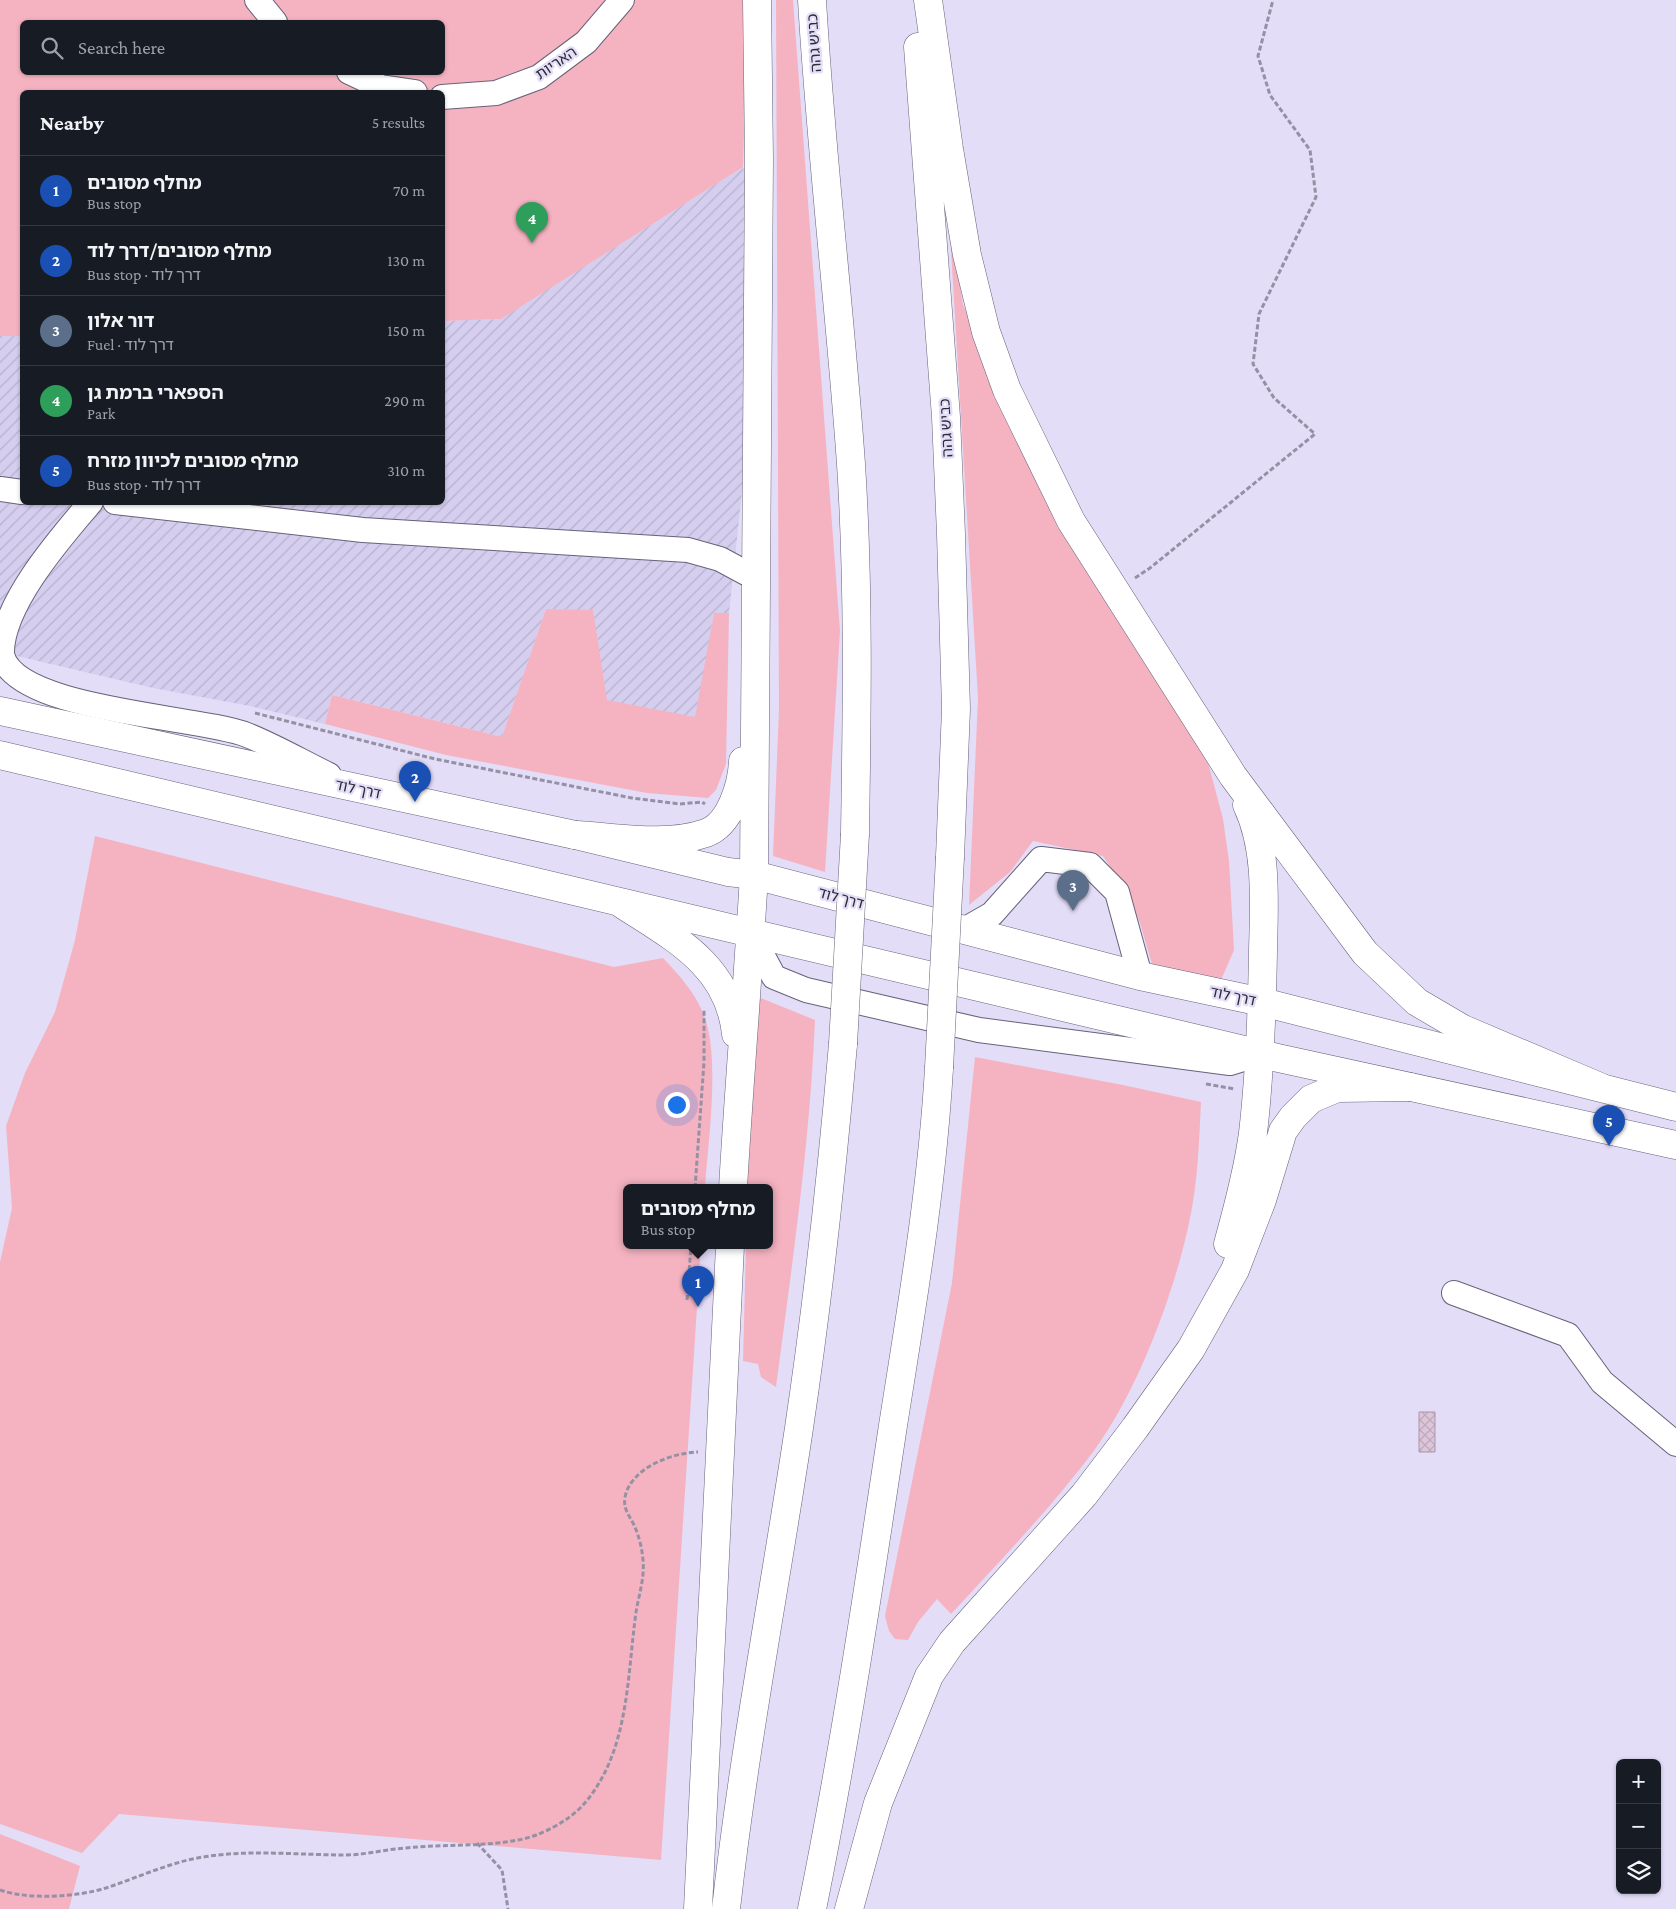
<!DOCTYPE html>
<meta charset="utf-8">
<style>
:root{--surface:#171b24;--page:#20242c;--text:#f1f3f6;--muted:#9ea1a6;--line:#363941;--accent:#7d7c24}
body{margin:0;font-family:"Crimson Pro","Noto Sans Hebrew",serif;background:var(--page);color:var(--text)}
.controls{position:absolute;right:15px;bottom:15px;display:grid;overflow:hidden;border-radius:8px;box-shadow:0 1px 4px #0004}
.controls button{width:45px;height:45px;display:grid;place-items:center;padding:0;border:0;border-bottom:1px solid var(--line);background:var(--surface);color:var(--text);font:25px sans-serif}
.you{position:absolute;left:676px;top:1104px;width:18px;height:18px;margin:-12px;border:4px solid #fff;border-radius:50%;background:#1a73e8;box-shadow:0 0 0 8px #1a73e833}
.badge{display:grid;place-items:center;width:32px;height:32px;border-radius:50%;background:var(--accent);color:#fff;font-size:16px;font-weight:700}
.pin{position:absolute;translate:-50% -41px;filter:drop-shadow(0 1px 2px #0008)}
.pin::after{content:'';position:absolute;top:26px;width:18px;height:15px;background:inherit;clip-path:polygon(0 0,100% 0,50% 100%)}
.popup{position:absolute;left:623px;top:1184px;width:150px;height:65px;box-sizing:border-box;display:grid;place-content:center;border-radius:8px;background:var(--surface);filter:drop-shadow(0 1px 4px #0005);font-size:16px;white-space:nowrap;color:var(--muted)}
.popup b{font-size:19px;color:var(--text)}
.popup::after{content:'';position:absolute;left:50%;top:100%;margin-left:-10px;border:10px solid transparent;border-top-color:var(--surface)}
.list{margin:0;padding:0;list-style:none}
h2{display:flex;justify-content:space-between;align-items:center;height:65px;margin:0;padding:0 20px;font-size:21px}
h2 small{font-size:16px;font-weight:400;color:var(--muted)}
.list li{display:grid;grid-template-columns:32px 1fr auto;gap:15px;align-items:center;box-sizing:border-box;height:70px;padding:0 20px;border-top:1px solid var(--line)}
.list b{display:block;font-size:19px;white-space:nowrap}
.list p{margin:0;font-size:16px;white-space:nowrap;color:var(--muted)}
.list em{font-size:16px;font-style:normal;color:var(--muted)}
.icon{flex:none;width:28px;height:28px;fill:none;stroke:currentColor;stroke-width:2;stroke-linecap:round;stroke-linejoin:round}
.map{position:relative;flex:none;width:1676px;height:1909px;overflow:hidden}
.search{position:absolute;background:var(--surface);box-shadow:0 1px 4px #0004;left:20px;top:20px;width:425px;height:55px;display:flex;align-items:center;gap:12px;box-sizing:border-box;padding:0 18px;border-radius:8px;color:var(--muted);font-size:19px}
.panel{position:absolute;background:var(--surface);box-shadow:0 1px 4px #0004;left:20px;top:90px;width:425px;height:415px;border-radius:8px}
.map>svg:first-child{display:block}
.industrial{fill:url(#industrial-furrows)}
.green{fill:#f5b3c1;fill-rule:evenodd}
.building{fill:url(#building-cross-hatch);stroke:#ab95a8}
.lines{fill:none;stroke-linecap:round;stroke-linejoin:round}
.minor-casing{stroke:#676279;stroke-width:26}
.major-casing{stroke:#676279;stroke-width:29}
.highway-casing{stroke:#676279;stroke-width:29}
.path{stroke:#9591a4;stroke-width:3;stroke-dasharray:5 2.5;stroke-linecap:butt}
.minor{stroke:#fff;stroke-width:24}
.major{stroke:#fff;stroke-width:28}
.highway{stroke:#fff;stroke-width:28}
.highway-bridge-casing{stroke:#676279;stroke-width:29;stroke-linecap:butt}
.highway-bridge{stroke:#fff;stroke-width:28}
.labels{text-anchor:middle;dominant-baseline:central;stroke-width:4.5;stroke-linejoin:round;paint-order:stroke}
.street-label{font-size:15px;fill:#2d2b35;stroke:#e3ddf8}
</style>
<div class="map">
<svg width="1676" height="1909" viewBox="0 0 1676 1909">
<defs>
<pattern id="industrial-furrows" width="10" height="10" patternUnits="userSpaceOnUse" patternTransform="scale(1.25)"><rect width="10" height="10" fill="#d5ceef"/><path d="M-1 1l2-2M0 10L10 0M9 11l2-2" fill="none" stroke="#b7b1ce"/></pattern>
<pattern id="building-cross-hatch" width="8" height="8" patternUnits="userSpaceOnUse" patternTransform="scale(1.25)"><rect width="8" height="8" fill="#ddc6da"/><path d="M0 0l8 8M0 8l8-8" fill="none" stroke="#beaabc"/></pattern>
</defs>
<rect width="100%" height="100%" fill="#e3ddf8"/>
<path class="industrial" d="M743,167L752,203V342L743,482L729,613H714L696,718L606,700L593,611L546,609L502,737L332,695L325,724L250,706L153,688L0,652V336H22V502H442L443,321L500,319Z"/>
<path class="green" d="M0,0H748L743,167L501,319L443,321L442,92H22V336H0ZM22,22H442V72H22Z
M776,0H793L840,631L825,872L773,856L779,710Z
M949,217L963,305L1002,389L1064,536L1172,699L1209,766L1223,819L1229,861L1234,950L1221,980L1152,964L1140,923L1128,893L1103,856L1033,841L1010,872L969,905L978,698Z
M546,609L593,610L607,700L695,717L714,613H729L726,764L716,790L708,798L647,793L446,755L325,724L332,695L502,737Z
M95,836L614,967L663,958C679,975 694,991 703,1013C721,1054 708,1142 705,1188H627V1246H701L661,1860L119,1814L82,1853L0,1824V1262L12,1208L6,1126L25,1073L55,1012L75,940Z
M758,997L815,1020C810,1143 792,1265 776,1387L761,1377L758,1364L743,1361L746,1246H769V1188H747L750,1059Z
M975,1057L1123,1085L1201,1102C1199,1142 1198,1183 1189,1223C1174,1294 1137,1393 1093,1452C1050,1509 1000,1561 951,1614L937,1599L918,1622L908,1640L895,1639L889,1631L885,1616L952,1283Z
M0,1834L80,1866L69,1909H0Z"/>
<path class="building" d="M1419,1412H1435V1452H1419Z"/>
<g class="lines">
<g class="minor-casing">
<path id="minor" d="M257,0L275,22
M349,72L381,87L415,92
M442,97L496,93L539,77L586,42L622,0
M0,489L22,492
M91,502C62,536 0,606 2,655C16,711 199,716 247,735C275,746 302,762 329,775
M115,502L363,530L688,550L720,559L746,573
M964,930L992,914L1041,859L1090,865L1117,892L1140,976
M751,934L774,977L806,990L979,1030L1230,1063L1259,1054
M1454,1293L1568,1335L1602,1382L1676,1444"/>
</g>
<g class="major-casing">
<path id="major" d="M0,711L575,835L728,872L754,875L1140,976L1262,1002L1676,1107
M0,755L1278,1058L1676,1145"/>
</g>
<g class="highway-casing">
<path id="highway" d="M812,0C821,155 840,309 851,464C859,587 857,711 855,834
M928,0L949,149L967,255L986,332L1007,390L1071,521L1233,776L1365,953L1417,1002L1463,1029L1600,1087
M918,47L946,417L951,534L956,709L950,857
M575,835C617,837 665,847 706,833C731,824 742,784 743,761
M622,904C674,938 729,965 736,1034
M733,1188C739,1084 748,980 754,875L759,158L757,0
M1228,1244C1238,1208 1248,1171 1253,1133C1260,1073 1262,1011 1263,951C1264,904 1268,849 1247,805
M698,1909L730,1246
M726,1909C744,1748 775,1588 799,1428C818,1300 832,1172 843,1044
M812,1909C844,1751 868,1592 892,1432C911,1311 932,1190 939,1068
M849,1909L878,1803L929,1676L952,1642L1084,1495L1135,1428L1191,1349L1235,1270L1262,1200L1283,1131L1293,1117L1311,1099L1337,1088L1410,1087"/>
</g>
<path class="path" d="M1135,578L1150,568L1315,434L1274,398L1253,364L1259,314L1316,197L1310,150L1270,95L1258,56L1273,0
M255,713L435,759L632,798L680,804L702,802L705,804
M1206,1084L1235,1089
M695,1188L704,1062V1009
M687,1300L691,1246
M477,1843L502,1870L508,1909
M0,1890C28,1900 77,1897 106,1888C133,1879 160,1867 188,1860C239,1848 293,1855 345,1855C366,1855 386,1849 406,1848C443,1844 482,1847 518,1840C541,1836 569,1821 584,1804C628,1753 627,1682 635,1620C637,1599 645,1581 643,1560C642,1548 639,1536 634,1525C629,1515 623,1509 625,1497C631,1468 671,1453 698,1452"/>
<use href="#minor" class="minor"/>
<use href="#major" class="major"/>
<use href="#highway" class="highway"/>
<g class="highway-bridge-casing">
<path id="highway-bridge" d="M843,1044L855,834
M939,1068L950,857"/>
</g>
<use href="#highway-bridge" class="highway-bridge"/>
</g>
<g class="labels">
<g class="street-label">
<text transform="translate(814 43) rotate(-94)">כביש גהה</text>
<text transform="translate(556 63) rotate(-34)">האריות</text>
<text transform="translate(946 428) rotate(-93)">כביש גהה</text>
<text transform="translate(358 789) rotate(12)">דרך לוד</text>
<text transform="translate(841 898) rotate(15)">דרך לוד</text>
<text transform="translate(1233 996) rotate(12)">דרך לוד</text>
</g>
</g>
</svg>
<div class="controls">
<button>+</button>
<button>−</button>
<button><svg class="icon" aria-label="layers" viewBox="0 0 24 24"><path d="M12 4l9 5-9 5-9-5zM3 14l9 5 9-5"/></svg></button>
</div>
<div class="you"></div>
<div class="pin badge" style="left:698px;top:1307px;background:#1a4fb4">1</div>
<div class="popup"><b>מחלף מסובים</b>Bus stop</div>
<div class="pin badge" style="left:415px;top:802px;background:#1a4fb4">2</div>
<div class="pin badge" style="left:1073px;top:911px;background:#5c6f8a">3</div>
<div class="pin badge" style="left:532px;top:243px;background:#2e9e5b">4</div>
<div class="pin badge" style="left:1609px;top:1146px;background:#1a4fb4">5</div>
<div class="search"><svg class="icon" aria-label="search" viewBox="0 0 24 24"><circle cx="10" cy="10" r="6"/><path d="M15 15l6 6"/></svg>Search here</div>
<section class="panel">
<h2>Nearby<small>5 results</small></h2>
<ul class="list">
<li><span class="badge" style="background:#1a4fb4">1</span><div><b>מחלף מסובים</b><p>Bus stop</p></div><em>70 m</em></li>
<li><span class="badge" style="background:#1a4fb4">2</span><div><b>מחלף מסובים/דרך לוד</b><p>Bus stop · דרך לוד</p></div><em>130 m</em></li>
<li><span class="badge" style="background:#5c6f8a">3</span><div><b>דור אלון</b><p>Fuel · דרך לוד</p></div><em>150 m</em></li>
<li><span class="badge" style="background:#2e9e5b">4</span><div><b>הספארי ברמת גן</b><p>Park</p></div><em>290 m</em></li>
<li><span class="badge" style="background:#1a4fb4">5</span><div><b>מחלף מסובים לכיוון מזרח</b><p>Bus stop · דרך לוד</p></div><em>310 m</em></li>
</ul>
</section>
</div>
